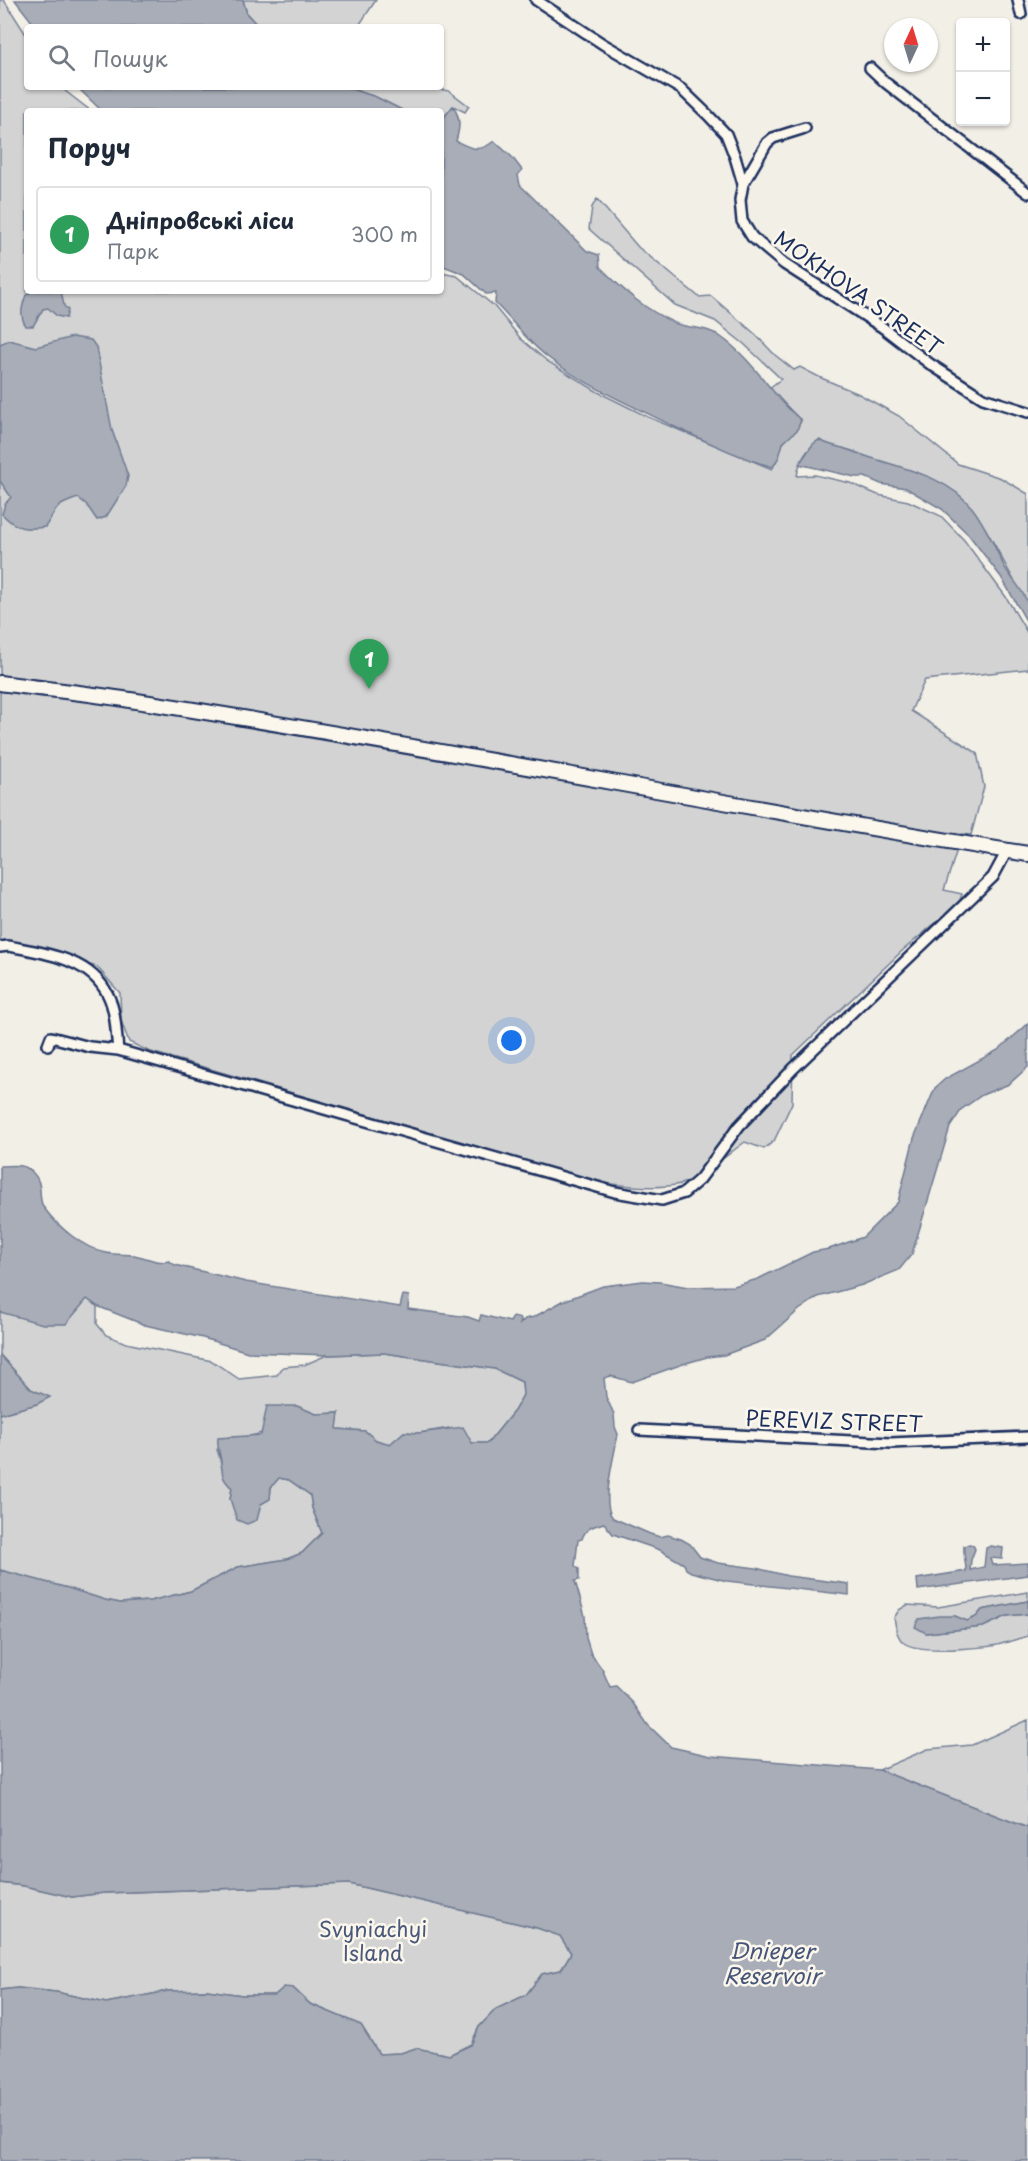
<!DOCTYPE html>
<html lang="uk">
<meta charset="utf-8">
<style>
:root{--surface:#fff;--page:#f2f2f3;--text:#1f2937;--muted:#747a83;--line:#e0e1e3;--accent:#0f766e}
body{margin:0;font-family:"Playpen Sans",sans-serif;background:var(--page);color:var(--text)}
.controls{position:absolute;right:18px;top:18px;display:grid;overflow:hidden;border-radius:6px;box-shadow:0 2px 4px #0004}
.controls button{width:54px;height:54px;display:grid;place-items:center;padding:0;border:0;border-bottom:2px solid var(--line);background:var(--surface);color:var(--text);font:30px sans-serif}
.compass{position:absolute;left:884px;top:18px;width:54px;height:54px;border-radius:50%;background:var(--surface);box-shadow:0 2px 4px #0004;rotate:4deg}
.you{position:absolute;left:512px;top:1041px;width:21px;height:21px;margin:-15px;border:4px solid #fff;border-radius:50%;background:#1a73e8;box-shadow:0 0 0 9px #1a73e833}
.badge{display:grid;place-items:center;width:39px;height:39px;border-radius:50%;background:var(--accent);color:#fff;font-size:20px;font-weight:700}
.pin{position:absolute;translate:-50% -50px;filter:drop-shadow(0 2px 3px #0008)}
.pin::after{content:'';position:absolute;top:32px;width:21px;height:18px;background:inherit;clip-path:polygon(0 0,100% 0,50% 100%)}
.list{margin:0;padding:0;list-style:none}
h2{display:flex;justify-content:space-between;align-items:center;height:78px;margin:0;padding:0 24px;font-size:26px}
h2 small{font-size:20px;font-weight:400;color:var(--muted)}
.list li{display:grid;grid-template-columns:39px 1fr auto;gap:18px;align-items:center;box-sizing:border-box;height:96px;margin:0 12px 12px;padding:0 12px;border:2px solid var(--line);border-radius:6px}
.list b{display:block;font-size:22px;white-space:nowrap}
.list p{margin:0;font-size:20px;white-space:nowrap;color:var(--muted)}
.list em{font-size:20px;font-style:normal;color:var(--muted)}
.icon{flex:none;width:33px;height:33px;fill:none;stroke:currentColor;stroke-width:2;stroke-linecap:round;stroke-linejoin:round}
.map{position:relative;flex:none;width:1028px;height:2161px;overflow:hidden}
.search{position:absolute;background:var(--surface);box-shadow:0 2px 4px #0004;left:24px;top:24px;width:420px;height:66px;display:flex;align-items:center;gap:15px;box-sizing:border-box;padding:0 21px;border-radius:6px;color:var(--muted);font-size:22px}
.panel{position:absolute;background:var(--surface);box-shadow:0 2px 4px #0004;left:24px;top:108px;width:420px;height:186px;border-radius:6px}
.map>svg:first-child{display:block}
.green{fill:#d2d3d2;stroke:#768198;stroke-width:1.5}
.water{fill:#a9adb7;stroke:#707b93;stroke-width:1.5}
.lines{fill:none;stroke-linecap:round;stroke-linejoin:round}
.street-casing{stroke:#1b2f5e;stroke-width:14}
.secondary-casing{stroke:#1b2f5e;stroke-width:18}
.street{stroke:#fbf7ec;stroke-width:9}
.secondary{stroke:#fbf7ec;stroke-width:14}
.labels{text-anchor:middle;dominant-baseline:central;stroke-width:5;stroke-linejoin:round;paint-order:stroke}
.street-label{font-size:21px;fill:#1b2f5e;stroke:#fbf7ec}
.park-label{font-size:21px;fill:#49587b;stroke:#fbf7ec}
.water-label{font-size:22px;font-style:italic;fill:#465579;stroke:#fbf7ec}
</style>
<div class="map">
<svg width="1028" height="2161" viewBox="0 0 1028 2161">
<rect width="100%" height="100%" fill="#f2efe6"/>
<filter id="ink" filterUnits="userSpaceOnUse"><feTurbulence type="fractalNoise" baseFrequency=".0167" numOctaves="2"/><feDisplacementMap in="SourceGraphic" scale="12" xChannelSelector="R" yChannelSelector="G"/><feConvolveMatrix kernelMatrix="1 2 1 2 8 2 1 2 1" color-interpolation-filters="sRGB"/></filter>
<g filter="url(#ink)">
<path class="green" d="M0,0H4L27,36V87H60L91,111H27V291H441V273L457,276L494,306L521,339L547,361L598,392L648,417L772,469C777,461 778,453 782,445C786,437 796,432 801,421L769,388L781,379L744,344L715,321L675,305L589,229L592,207L597,199L638,247L699,297L711,296L754,333L775,355L794,370L800,367L819,377L859,394L899,416L958,464L1001,478L1028,494V604C993,551 983,495 915,472C903,468 891,466 879,462C869,458 859,453 849,450C839,447 829,446 819,440C807,448 799,462 797,476L815,475L850,483L878,495L908,501L941,516L964,540L1006,597L1028,634V669L925,680L911,711L977,753L984,787L971,835L962,834L944,890L962,894L959,903L902,951L793,1055L792,1103L774,1141L764,1149L745,1142C728,1154 710,1170 691,1180C671,1191 626,1186 603,1183L148,1051L129,1042L121,1021L120,993L97,967L12,943L0,942Z
M243,0H376L358,27H259L247,14Z
M345,87H425L449,91L469,106L465,112L453,106L441,121V111H404L376,97Z
M0,1277L87,1299L97,1306V1324L106,1335L126,1343L212,1361L239,1379L277,1375L283,1367L304,1365L327,1355L384,1353L495,1369L522,1382L523,1395L514,1411L488,1443H472L449,1428L419,1433L404,1432L390,1444L376,1440L365,1431L336,1429L339,1413L316,1414L297,1406C271,1427 265,1439 229,1437L217,1450C223,1464 220,1476 232,1488L230,1499L261,1504L270,1498L271,1487L279,1478L289,1480L310,1495L312,1508L322,1533L302,1553L287,1559L238,1567L191,1591L150,1601L120,1603L105,1600L67,1588L0,1570V1414L37,1404L31,1389L0,1355Z
M1028,1592V1601L982,1610L976,1617L967,1621L955,1616L926,1633L983,1627L1007,1616L1028,1614V1636C1016,1639 1004,1644 992,1646C973,1648 919,1654 904,1643C896,1637 896,1626 894,1618L899,1610L907,1605L938,1607Z
M1028,1720V1828L879,1770L928,1749L972,1745Z
M0,1883L24,1886L72,1897L104,1893L349,1884L537,1928L560,1936L571,1953L561,1970L542,1974L526,1995L496,2009L479,2027L471,2044L449,2055L416,2048L401,2053L379,2054L361,2025L310,2004L293,1988H284L275,1995H242L207,1990L168,1991L106,2003L56,1992L18,1988L0,1990Z"/>
<path class="water" d="M15,0H243L247,14L259,27H36Z
M77,87H345L376,97L404,111H102Z
M453,106C461,119 460,127 456,141C472,149 479,153 494,141L512,157L522,170L518,175L520,185L587,251L599,255L600,267C624,291 645,310 677,324C692,329 708,327 721,337C755,361 770,394 801,420L797,430L783,443L779,457L773,467C740,458 706,441 675,427C633,406 588,387 550,359C528,343 514,322 495,303L496,293L486,294L464,274L441,265V121Z
M30,291H61L64,306L68,310L66,318L57,316L48,308L43,309L33,326H26C19,316 22,306 26,295L29,294Z
M72,337L91,340L96,347L112,430L128,476L126,486L106,517L97,520L86,504L78,498C52,507 59,507 45,527C25,530 16,529 2,514L5,504L11,497L0,481V344L9,340L36,347Z
M819,440C830,446 842,447 854,452C893,467 946,473 973,509C986,526 995,547 1004,566C1011,579 1025,591 1028,605C1028,611 1028,618 1028,624L1001,577L969,535L942,509L906,488L881,484L865,477H855L799,464L813,444Z
M1028,1024V1067L1009,1084L982,1095L962,1109L950,1127L912,1254L899,1270L862,1285L818,1297L799,1310L765,1340L724,1355L707,1357L683,1364L632,1382L611,1376L604,1378L606,1397L614,1414L615,1427L618,1434C615,1453 600,1505 613,1518L650,1534L660,1537L668,1535L681,1539L690,1544L700,1557L718,1563L756,1568L788,1576L849,1584V1595L727,1581L691,1572L686,1569L684,1564L660,1550L613,1534L604,1523C594,1526 585,1528 582,1539L578,1540L575,1566L579,1569V1580L575,1581L585,1616L586,1638L591,1654L602,1669L610,1687L616,1686L633,1703L648,1725L671,1747L711,1756L879,1770L1028,1828V2161H0V1990L18,1988L56,1992L106,2003L168,1991L207,1990L242,1995H275L284,1987L293,1988L310,2004L361,2025L379,2054L401,2053L416,2048L449,2055L471,2045L479,2027L496,2009L526,1995L542,1974L561,1970L571,1953L560,1936L537,1928L349,1884L104,1893L72,1897L24,1886L0,1883V1570L68,1588L105,1600L120,1603L150,1601L191,1591L238,1567L287,1559L302,1553L322,1533L312,1508L310,1495L289,1480L279,1478L271,1487L270,1499L261,1504L257,1520L247,1524L237,1520L230,1499L232,1488C221,1478 223,1475 221,1462C220,1452 217,1450 218,1438L261,1435L267,1406H297L316,1414L339,1413L337,1429L365,1431L376,1440L390,1444L404,1432L419,1433L463,1427L472,1443H488L514,1411L523,1395L522,1382L495,1369L384,1353L327,1355L248,1352L203,1338L145,1325L97,1306L87,1299L66,1324H43L0,1312V1166C10,1166 23,1163 31,1171C46,1184 36,1198 44,1208C58,1227 83,1248 106,1253C115,1255 125,1254 134,1255C146,1257 158,1264 169,1261L175,1265L246,1282L400,1307L403,1295L409,1296L408,1309L468,1317L479,1321L481,1315L510,1322L513,1317L521,1319L520,1324L525,1319L534,1317L563,1301L603,1286L643,1281L660,1282L688,1287L734,1286L758,1279L813,1252L829,1249L863,1237L898,1202L914,1138L935,1088L945,1079L998,1050Z
M0,1355L31,1389L50,1397L37,1404L0,1414Z
M969,1544L973,1545L975,1549L971,1560L970,1570L984,1567L986,1548L991,1546L1003,1548L1002,1559L990,1558L992,1565L1028,1563V1575L918,1590L917,1579L966,1571C966,1561 963,1555 964,1546Z
M1028,1601V1614L1007,1616L983,1627L926,1633L915,1627L919,1619L939,1616H955L967,1621L976,1617L982,1610Z"/>
<g class="lines">
<g class="street-casing">
<path id="street" d="M536,0L603,44L681,89L708,115L726,134L735,157L743,184L740,200L742,221L752,237L784,264L882,327L930,364L983,398L1028,412
M1018,0L1021,14
M870,68L886,83L1028,193
M743,184L767,143L773,138L805,128
M0,947L8,946C44,953 90,958 108,995C116,1011 116,1033 118,1050
M48,1045L51,1037L90,1047L118,1050L615,1192L662,1200L684,1193L700,1179L739,1126L793,1069L993,877L1007,851
M639,1430L891,1443L1028,1437"/>
</g>
<g class="secondary-casing">
<path id="secondary" d="M0,683C43,689 87,693 130,700C430,746 728,806 1028,854"/>
</g>
<use href="#street" class="street"/>
<use href="#secondary" class="secondary"/>
</g>
</g>
<g class="labels">
<g class="street-label">
<text transform="translate(859 292) rotate(35)">MOKHOVA STREET</text>
<text transform="translate(834 1420) rotate(2)">PEREVIZ STREET</text>
</g>
<g class="park-label">
<text x="373" y="1928">Svyniachyi<tspan x="373" dy="24">Island</tspan></text>
</g>
<g class="water-label">
<text x="772" y="1949">Dnieper<tspan x="772" dy="25">Reservoir</tspan></text>
</g>
</g>
</svg>
<div class="controls">
<button>+</button>
<button>−</button>
</div>
<svg class="compass" viewBox="-18 -18 36 36"><path d="M0-13l5 13h-10z" fill="#e53935"/><path d="M0 13l5-13h-10z" fill="#747a83"/></svg>
<div class="you"></div>
<div class="pin badge" style="left:369px;top:689px;background:#2e9e5b">1</div>
<div class="search"><svg class="icon" aria-label="search" viewBox="0 0 24 24"><circle cx="10" cy="10" r="6"/><path d="M15 15l6 6"/></svg>Пошук</div>
<section class="panel">
<h2>Поруч<small></small></h2>
<ul class="list">
<li><span class="badge" style="background:#2e9e5b">1</span><div><b>Дніпровські ліси</b><p>Парк</p></div><em>300 m</em></li>
</ul>
</section>
</div>
